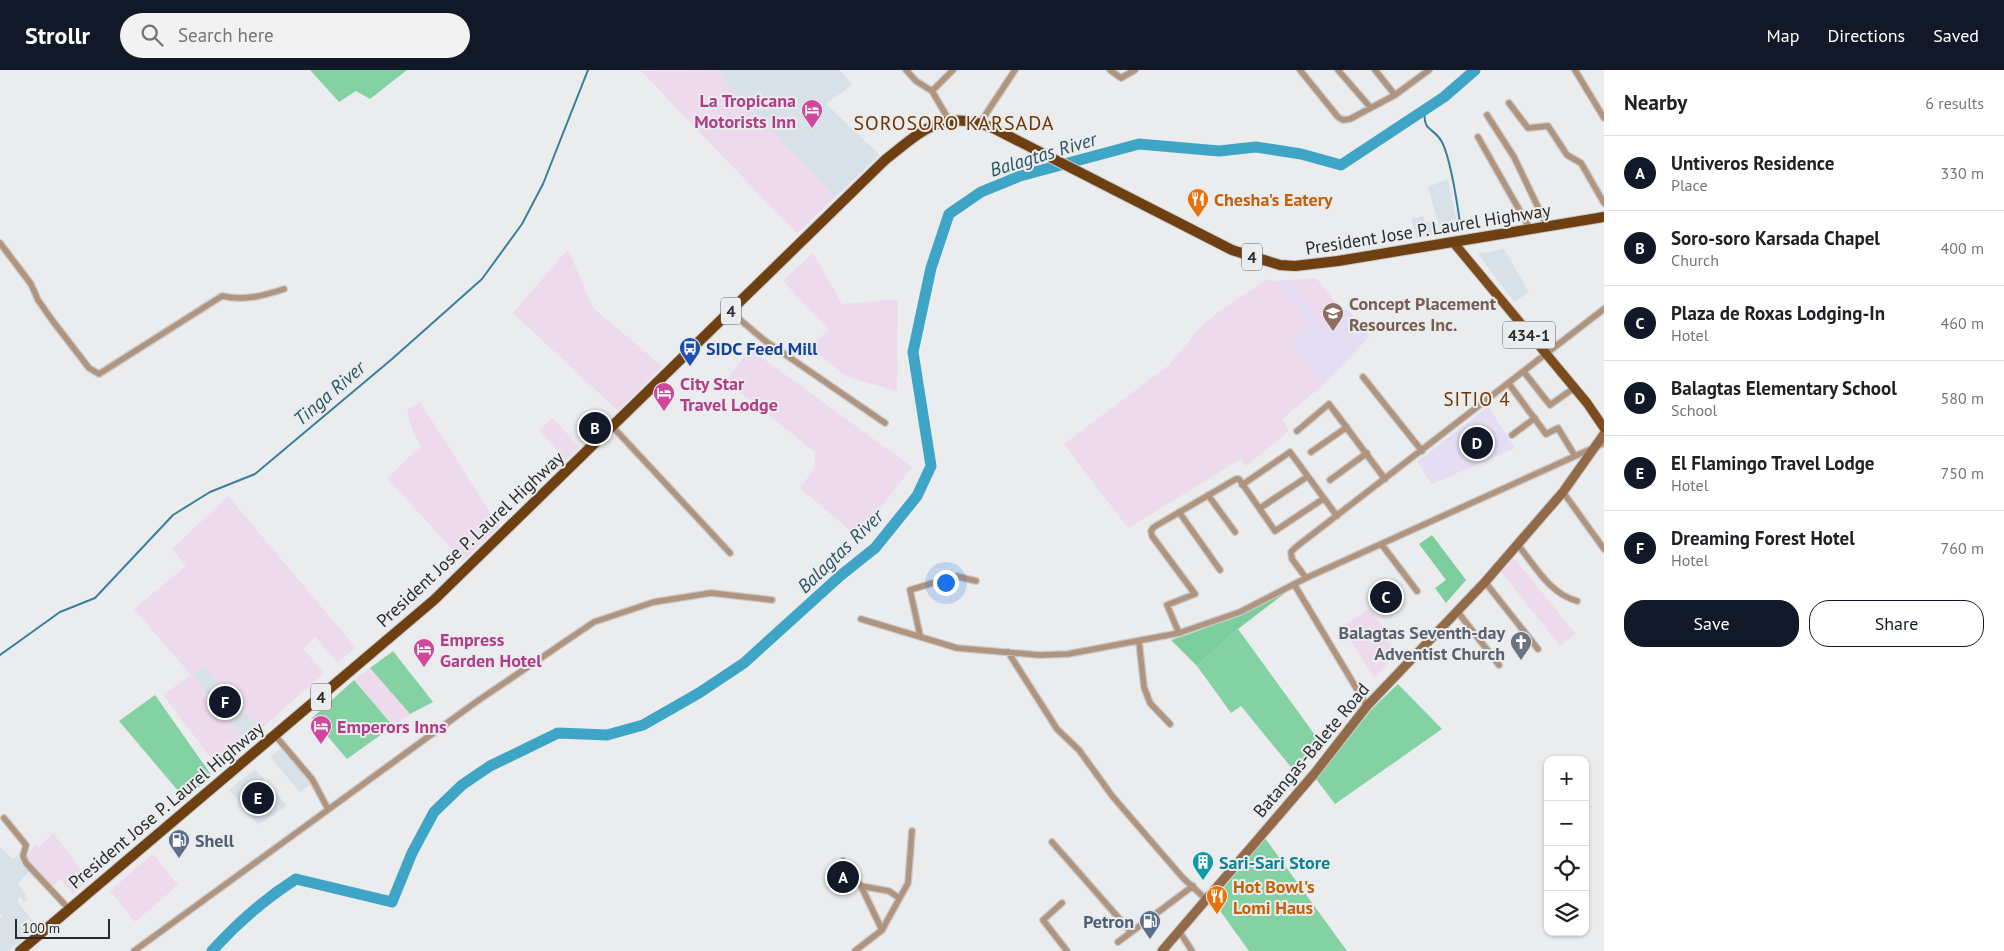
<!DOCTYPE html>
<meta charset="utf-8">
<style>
:root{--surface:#fff;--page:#f2f2f2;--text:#202124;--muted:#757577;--line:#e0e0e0;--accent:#111827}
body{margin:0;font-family:"PT Sans",sans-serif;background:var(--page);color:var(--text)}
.controls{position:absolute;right:15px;bottom:15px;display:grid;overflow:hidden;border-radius:10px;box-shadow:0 1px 4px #0004}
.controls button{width:45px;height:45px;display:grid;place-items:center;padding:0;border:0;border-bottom:1px solid var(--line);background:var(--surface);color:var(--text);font:25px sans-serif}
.scale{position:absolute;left:15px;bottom:12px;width:95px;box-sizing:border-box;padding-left:5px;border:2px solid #2a2b2c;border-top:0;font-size:14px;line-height:18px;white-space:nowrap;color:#2a2b2c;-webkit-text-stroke:4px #eaecee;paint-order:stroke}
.you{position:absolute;left:945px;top:512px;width:18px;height:18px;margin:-12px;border:4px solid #fff;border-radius:50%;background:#1a73e8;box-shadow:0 0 0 8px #1a73e833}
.badge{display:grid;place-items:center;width:32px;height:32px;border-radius:50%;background:var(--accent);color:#fff;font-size:16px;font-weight:700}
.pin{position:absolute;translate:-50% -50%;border:2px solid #fff;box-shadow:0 1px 5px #0006}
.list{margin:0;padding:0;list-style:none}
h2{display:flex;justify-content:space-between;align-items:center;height:65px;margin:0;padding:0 20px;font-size:21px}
h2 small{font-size:16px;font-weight:400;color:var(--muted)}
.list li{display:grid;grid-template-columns:32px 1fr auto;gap:15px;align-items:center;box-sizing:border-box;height:75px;padding:0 20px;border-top:1px solid var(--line)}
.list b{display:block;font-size:19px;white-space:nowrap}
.list p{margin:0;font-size:16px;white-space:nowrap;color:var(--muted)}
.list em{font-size:16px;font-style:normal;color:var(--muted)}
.actions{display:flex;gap:10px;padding:15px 20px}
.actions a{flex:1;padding:11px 0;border:1px solid var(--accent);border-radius:20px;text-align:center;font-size:18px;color:var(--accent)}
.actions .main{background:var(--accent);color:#fff}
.icon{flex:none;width:28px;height:28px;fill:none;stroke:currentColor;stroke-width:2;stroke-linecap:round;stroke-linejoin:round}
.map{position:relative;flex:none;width:1604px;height:881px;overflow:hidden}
header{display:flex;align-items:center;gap:30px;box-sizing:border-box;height:70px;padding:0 25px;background:var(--accent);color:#fff}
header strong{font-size:24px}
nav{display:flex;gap:28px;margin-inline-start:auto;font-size:18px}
.search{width:350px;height:45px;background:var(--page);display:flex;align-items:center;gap:12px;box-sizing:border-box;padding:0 18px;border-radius:28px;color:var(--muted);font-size:19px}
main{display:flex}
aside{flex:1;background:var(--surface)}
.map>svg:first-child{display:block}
.built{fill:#d9e1e8}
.industrial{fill:#eddbed}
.education{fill:#e4ddf3}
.green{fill:#84d1a4}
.forest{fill:#7dce9f}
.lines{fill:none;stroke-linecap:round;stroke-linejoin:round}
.stream{stroke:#398098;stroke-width:2}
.river{stroke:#3fa5c7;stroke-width:11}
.minor-casing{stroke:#c7c9cb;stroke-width:8}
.secondary-casing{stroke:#c7c9cb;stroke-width:11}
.primary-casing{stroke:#c7c9cb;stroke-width:11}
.trunk-casing{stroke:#c7c9cb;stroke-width:12}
.minor{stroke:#b1947d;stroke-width:5.5}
.secondary{stroke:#926a47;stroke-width:9}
.primary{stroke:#7c4b1d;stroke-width:9}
.trunk{stroke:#6e4011;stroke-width:10}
.labels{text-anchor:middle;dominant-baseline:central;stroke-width:4;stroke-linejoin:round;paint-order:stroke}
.shield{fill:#eaecee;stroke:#646566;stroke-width:1}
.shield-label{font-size:16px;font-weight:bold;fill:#2a2b2c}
.hotel-label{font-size:18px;font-weight:bold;fill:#b23c85;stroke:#eaecee;text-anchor:start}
.food-label{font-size:18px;font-weight:bold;fill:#c56008;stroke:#eaecee;text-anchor:start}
.street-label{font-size:18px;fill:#2a2b2c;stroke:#eaecee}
.education-label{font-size:18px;font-weight:bold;fill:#785e54;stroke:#eaecee;text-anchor:start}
.transit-label{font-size:18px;font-weight:bold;fill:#164399;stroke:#eaecee;text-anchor:start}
.worship-label{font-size:18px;font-weight:bold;fill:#5b616d;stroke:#eaecee;text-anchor:end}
.service-label{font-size:18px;font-weight:bold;fill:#4e5e75;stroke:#eaecee;text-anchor:start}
.culture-label{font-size:18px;font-weight:bold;fill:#0d838f;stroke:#eaecee;text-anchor:start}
.water-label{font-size:19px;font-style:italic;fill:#2a5564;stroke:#eaecee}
.neighbourhood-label{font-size:19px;letter-spacing:1px;fill:#703504;stroke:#eaecee}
.quarter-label{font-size:20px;letter-spacing:1px;fill:#703504;stroke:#eaecee}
</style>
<header>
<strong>Strollr</strong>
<div class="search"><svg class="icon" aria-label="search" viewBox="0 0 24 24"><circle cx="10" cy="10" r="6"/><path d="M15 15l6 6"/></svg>Search here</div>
<nav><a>Map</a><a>Directions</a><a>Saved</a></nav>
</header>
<main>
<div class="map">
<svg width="1604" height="881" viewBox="0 0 1604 881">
<rect width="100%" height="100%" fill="#eaecee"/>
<path class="built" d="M715,0H840L852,15L826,34L880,85L835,127Z
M1448,109L1459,161L1441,164L1428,117Z
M1423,146L1425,152L1435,150L1439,164L1417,168L1411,149Z
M1504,179L1529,222L1514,232L1478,184Z
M204,596L260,660L246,671L192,605Z
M283,677L312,713L300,722L270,687Z
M255,699L287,736L258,755L229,720Z
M0,777L13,789L17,786L31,800L18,813L28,829L24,832L19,826L18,832L37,857L8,881H0V848L2,846L0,843Z"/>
<path class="industrial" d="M715,0L835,127L797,164L641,1Z
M568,179L593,238L662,296L618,341L513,243Z
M813,183L842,234L898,229L897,321L847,307L810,277L829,260L783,211Z
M1316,208L1344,242L1324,258L1288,210Z
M1268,209L1276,211L1310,254L1292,269L1323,315L1282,349L1289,361L1246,396L1241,389L1128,458L1064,374L1169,295L1200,258L1217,243Z
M750,279L912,397L858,467L800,418L814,399L815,382L726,311Z
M420,332L499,456L463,491L387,408L421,376L413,363L407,340Z
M553,348L579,377L566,391L539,360Z
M228,426L356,578L337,592L315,567L303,578L324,603L260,660L204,596L192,605L246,671L217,696L163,625L191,605L134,539L186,496L172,479Z
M1514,488L1576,564L1560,576L1501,502Z
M1369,539L1386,561L1382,564L1397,584L1374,608L1342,557Z
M370,598L410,644L393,656L354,610Z
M53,763L89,810L73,824L60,809L52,816L28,789L27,785L36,774L39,777Z
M153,784L178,815L135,852L110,821Z"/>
<path class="education" d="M1288,210L1324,258L1347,239L1370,266L1323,315L1292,269L1310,254L1276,211Z
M1488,337L1515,378L1432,414L1417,392Z"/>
<path class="green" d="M310,0H407L370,29L356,21L339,32Z
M1238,559L1320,672L1295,702L1241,636L1231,643L1197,596Z
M393,581L433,632L410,644L370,598Z
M354,610L393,656L347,689L312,648Z
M1398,614L1442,659L1335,734L1316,709L1372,639Z
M155,625L212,706L185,729L119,651Z
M1265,768L1347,881H1249L1213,831Z"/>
<path class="forest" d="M1432,465L1466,510L1446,533L1435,518L1446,510L1419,474Z
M1293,517L1238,559L1197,596L1171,570C1214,557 1253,538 1293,517Z"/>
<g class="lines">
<path class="stream" d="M1425,40C1422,62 1434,57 1442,72C1451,90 1458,138 1461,160
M0,585L60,542L95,528L173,445L210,422L255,404L392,289L482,209L522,154L543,114L588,0"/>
<path class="river" d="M212,881C237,853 263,830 296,809L392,832L412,783L434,742L462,715L490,696L558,663L607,665L643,655L699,623L744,593L840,506L875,478L917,426L931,396L913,282L931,198L949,144L981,122L1020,106L1139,74L1219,81L1256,77L1301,84L1341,95L1444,27L1475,0"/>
<g class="minor-casing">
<path id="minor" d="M906,0L916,11L932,21L949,50
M1110,0L1121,8L1135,0
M1300,0L1338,47L1343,50L1350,49L1395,25L1429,0
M1338,0L1370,37
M1375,0L1395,25
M1575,0L1604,48
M932,21L953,0
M1509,33L1528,58L1548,56L1567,85L1581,93L1604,133
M1487,45L1514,87L1547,156
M980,53L1015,0
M1478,67L1530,159
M0,173L31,214L38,230L52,250L89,298L99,304L222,226C243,231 263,226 284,219
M731,242L764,270L885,353
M1524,302L1550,335L1574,318
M1363,307L1422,381
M1509,314L1546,364L1558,358L1575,386
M612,356L730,483
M1297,361L1329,334L1385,409
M1512,365L1535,348
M1311,382L1347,357
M1330,410L1367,383
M1242,415L1290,382L1337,446
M1563,422L1604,479
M1208,425L1235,462
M1260,438L1307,407
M1179,442L1220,500
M1382,475L1417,521
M1518,475C1535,496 1550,524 1577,531
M1306,508L1292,489L1291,482L1296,477L1604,239
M1485,512L1538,579
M1294,514L1367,636
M1457,541L1499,595
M861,549L957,578L1039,585L1068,584L1179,563L1240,542L1306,508L1604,373
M1179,563L1167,535L1195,524L1152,466L1151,461L1154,457L1236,409H1239L1275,461L1323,429
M920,565L910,520L956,506L976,511
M1139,572L1144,617L1150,633L1170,654
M1008,582L1057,659L1079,680L1113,727L1183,808L1207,830
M274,664L312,709L328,739
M4,748L26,775L23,786L26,793L69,839
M1052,772L1131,862
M843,791L861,816L882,860
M861,816L889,821L899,828
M1062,833L1043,850L1067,881
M1179,861L1192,881
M1118,872L1193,816
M134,881L476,632L594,552L654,532L711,523L772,530
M855,881L882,860L908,813L912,761"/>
</g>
<g class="secondary-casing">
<path id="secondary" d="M1162,881L1314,704L1367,636L1485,512L1563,422L1604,364"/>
</g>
<g class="primary-casing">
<path id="primary" d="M1453,172L1587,333L1604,358"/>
</g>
<g class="trunk-casing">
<path id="trunk" d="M20,881L434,530L885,90C923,60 943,38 993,58L1232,180L1280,195L1295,196L1338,191L1604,147"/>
</g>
<use href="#minor" class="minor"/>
<use href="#secondary" class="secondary"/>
<use href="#primary" class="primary"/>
<use href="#trunk" class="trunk"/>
</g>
<defs>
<g id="hotel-pin" transform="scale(1.125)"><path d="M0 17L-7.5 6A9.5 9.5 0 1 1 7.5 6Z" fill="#d1479c" stroke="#eaecee"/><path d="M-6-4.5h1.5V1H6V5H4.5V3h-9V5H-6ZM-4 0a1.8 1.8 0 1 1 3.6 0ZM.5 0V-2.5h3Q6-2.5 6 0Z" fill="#fff"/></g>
<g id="restaurant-pin" transform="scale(1.125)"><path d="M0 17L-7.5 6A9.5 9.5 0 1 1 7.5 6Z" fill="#e8710a" stroke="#eaecee"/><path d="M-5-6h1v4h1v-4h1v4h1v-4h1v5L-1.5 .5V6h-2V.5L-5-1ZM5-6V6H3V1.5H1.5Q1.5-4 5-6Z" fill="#fff"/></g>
<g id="school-pin" transform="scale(1.125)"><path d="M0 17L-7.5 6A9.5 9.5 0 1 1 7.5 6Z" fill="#8d6e63" stroke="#eaecee"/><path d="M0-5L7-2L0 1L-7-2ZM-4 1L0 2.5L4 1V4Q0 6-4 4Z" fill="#fff"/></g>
<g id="bus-pin" transform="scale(1.125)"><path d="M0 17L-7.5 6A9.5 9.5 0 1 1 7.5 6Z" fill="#1a4fb4" stroke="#eaecee"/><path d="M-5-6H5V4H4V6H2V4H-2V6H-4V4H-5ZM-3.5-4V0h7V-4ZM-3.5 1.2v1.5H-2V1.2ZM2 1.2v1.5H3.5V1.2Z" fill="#fff"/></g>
<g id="church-pin" transform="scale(1.125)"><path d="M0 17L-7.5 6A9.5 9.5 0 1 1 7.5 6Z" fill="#6b7280" stroke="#eaecee"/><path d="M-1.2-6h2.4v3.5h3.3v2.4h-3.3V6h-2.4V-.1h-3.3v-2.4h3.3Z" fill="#fff"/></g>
<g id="fuel-pin" transform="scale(1.125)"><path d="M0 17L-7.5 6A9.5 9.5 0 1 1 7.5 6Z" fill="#5c6f8a" stroke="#eaecee"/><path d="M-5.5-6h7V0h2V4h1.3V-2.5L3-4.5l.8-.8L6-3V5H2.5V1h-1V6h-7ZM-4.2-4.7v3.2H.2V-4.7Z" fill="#fff"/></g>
<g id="building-pin" transform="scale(1.125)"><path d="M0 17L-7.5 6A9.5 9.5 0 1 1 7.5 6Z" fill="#0f9aa8" stroke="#eaecee"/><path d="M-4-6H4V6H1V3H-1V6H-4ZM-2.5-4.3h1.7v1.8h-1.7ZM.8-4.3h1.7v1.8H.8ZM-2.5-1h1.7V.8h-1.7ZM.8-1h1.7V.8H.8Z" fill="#fff"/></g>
</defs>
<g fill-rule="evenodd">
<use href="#hotel-pin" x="812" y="40"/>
<use href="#restaurant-pin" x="1198" y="129"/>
<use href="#school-pin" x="1333" y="243"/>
<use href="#bus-pin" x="690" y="278"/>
<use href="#hotel-pin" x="664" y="323"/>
<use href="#church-pin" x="1521" y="572"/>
<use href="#hotel-pin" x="424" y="579"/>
<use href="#hotel-pin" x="321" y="656"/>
<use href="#fuel-pin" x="179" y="770"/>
<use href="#building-pin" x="1203" y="792"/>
<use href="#restaurant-pin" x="1217" y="826"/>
<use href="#fuel-pin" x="1150" y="851"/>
</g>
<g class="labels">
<g class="shield">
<rect x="1242" y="173.5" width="20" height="27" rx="4"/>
<rect x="721" y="227.5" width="20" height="27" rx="4"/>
<rect x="1503" y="251.5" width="52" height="27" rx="4"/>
<rect x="311" y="613.5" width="20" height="27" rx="4"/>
</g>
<g class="shield-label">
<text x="1252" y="187">4</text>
<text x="731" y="241">4</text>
<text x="1529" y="265">434-1</text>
<text x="321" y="627">4</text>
</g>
<g class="hotel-label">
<text x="796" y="30" text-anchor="end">La Tropicana<tspan x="796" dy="21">Motorists Inn</tspan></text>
<text x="680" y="313">City Star<tspan x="680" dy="21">Travel Lodge</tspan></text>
<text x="440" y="569">Empress<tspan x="440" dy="21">Garden Hotel</tspan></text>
<text x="337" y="656">Emperors Inns</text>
</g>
<g class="food-label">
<text x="1214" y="129">Chesha's Eatery</text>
<text x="1233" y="816">Hot Bowl's<tspan x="1233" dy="21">Lomi Haus</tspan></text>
</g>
<g class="street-label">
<text transform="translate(1428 159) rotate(-9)">President Jose P. Laurel Highway</text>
<text transform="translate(470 469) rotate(-43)">President Jose P. Laurel Highway</text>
<text transform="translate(1311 680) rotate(-50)">Batangas-Balete Road</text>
<text transform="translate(166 735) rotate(-40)">President Jose P. Laurel Highway</text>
</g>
<g class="education-label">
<text x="1349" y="233">Concept Placement<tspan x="1349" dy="21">Resources Inc.</tspan></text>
</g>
<g class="transit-label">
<text x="706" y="278">SIDC Feed Mill</text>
</g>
<g class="worship-label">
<text x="1505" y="562">Balagtas Seventh-day<tspan x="1505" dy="21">Adventist Church</tspan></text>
</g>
<g class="service-label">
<text x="195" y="770">Shell</text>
<text x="1134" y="851" text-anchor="end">Petron</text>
</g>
<g class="culture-label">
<text x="1219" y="792">Sari-Sari Store</text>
</g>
<g class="water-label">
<text transform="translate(1043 84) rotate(-17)">Balagtas River</text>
<text transform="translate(329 323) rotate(-41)">Tinga River</text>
<text transform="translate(840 481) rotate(-44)">Balagtas River</text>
</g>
<g class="neighbourhood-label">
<text x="1477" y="329">SITIO 4</text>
</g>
<g class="quarter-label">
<text x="954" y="53">SOROSORO KARSADA</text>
</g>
</g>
</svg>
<div class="controls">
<button>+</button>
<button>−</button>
<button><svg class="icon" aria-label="locate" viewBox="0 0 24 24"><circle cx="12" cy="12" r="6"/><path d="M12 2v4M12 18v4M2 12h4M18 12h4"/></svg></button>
<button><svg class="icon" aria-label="layers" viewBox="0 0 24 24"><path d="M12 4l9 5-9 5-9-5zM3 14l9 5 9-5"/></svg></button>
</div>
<div class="scale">100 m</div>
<div class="you"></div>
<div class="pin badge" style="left:843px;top:807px">A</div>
<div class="pin badge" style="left:595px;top:358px">B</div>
<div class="pin badge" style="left:1386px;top:527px">C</div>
<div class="pin badge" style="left:1477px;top:373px">D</div>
<div class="pin badge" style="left:258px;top:728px">E</div>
<div class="pin badge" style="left:225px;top:632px">F</div>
</div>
<aside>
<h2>Nearby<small>6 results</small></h2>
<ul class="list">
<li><span class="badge">A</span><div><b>Untiveros Residence</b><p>Place</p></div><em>330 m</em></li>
<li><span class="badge">B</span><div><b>Soro-soro Karsada Chapel</b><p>Church</p></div><em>400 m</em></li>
<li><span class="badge">C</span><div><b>Plaza de Roxas Lodging-In</b><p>Hotel</p></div><em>460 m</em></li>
<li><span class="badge">D</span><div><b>Balagtas Elementary School</b><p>School</p></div><em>580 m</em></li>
<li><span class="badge">E</span><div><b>El Flamingo Travel Lodge</b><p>Hotel</p></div><em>750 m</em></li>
<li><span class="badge">F</span><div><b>Dreaming Forest Hotel</b><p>Hotel</p></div><em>760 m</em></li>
</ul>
<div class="actions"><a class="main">Save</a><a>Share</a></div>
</aside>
</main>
